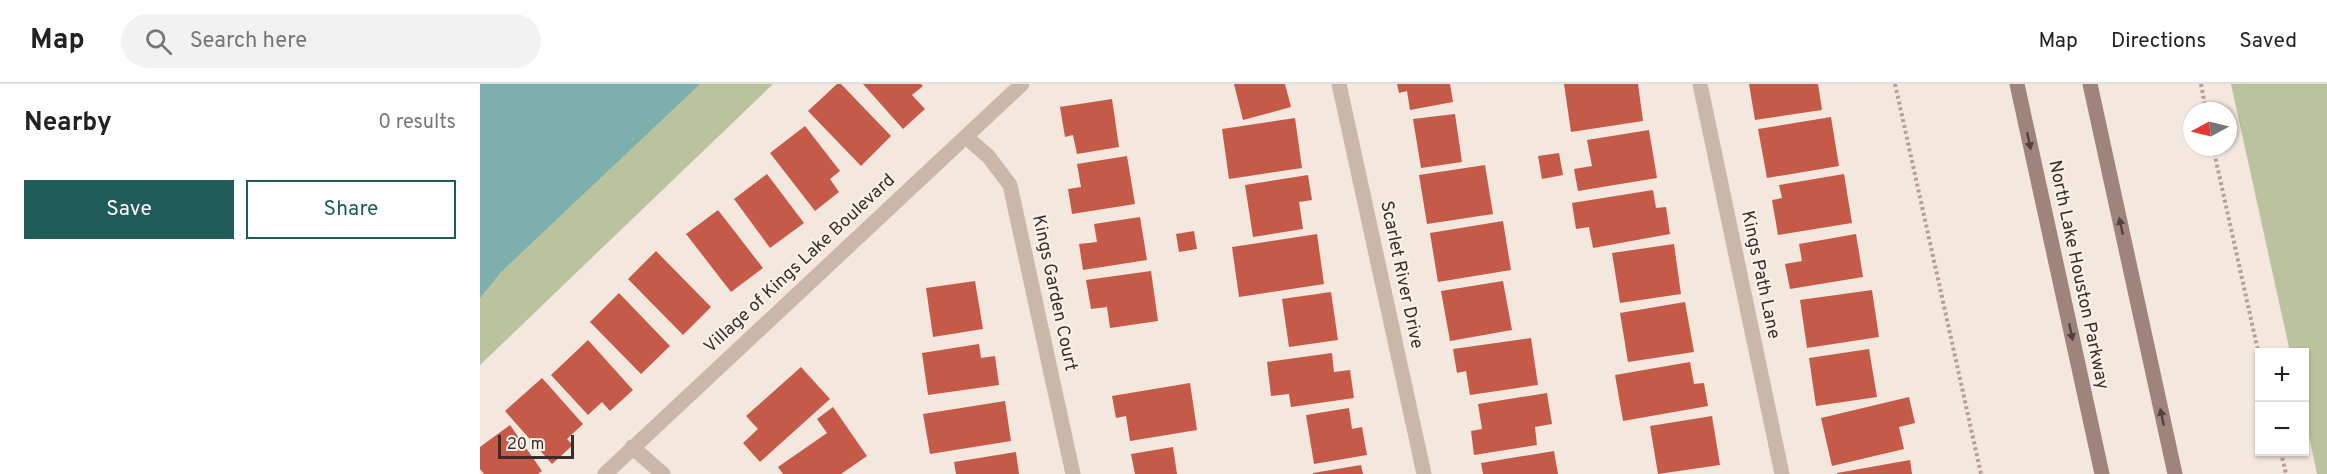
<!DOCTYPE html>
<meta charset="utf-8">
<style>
:root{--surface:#fff;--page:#f2f2f2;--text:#222;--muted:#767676;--line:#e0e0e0;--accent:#1f5b58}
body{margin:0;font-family:Overpass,sans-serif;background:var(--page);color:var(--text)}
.controls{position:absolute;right:18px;bottom:18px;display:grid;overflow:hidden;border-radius:0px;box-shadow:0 2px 4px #0004}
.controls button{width:54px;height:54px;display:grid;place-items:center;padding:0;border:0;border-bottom:2px solid var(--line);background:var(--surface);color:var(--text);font:30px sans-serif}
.compass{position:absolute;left:1703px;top:18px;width:54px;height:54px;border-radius:50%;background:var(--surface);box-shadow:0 2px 4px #0004;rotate:263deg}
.scale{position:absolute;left:18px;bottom:15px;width:76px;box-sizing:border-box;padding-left:6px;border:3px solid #392d2a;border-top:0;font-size:16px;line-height:21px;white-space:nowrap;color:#392d2a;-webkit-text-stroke:4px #faf2eb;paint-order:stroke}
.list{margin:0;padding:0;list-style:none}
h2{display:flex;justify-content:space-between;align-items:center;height:78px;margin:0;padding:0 24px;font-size:26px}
h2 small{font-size:20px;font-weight:400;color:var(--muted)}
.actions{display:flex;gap:12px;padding:18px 24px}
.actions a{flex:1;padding:14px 0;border:2px solid var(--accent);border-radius:0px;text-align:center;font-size:21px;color:var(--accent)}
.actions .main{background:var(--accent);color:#fff}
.icon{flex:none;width:33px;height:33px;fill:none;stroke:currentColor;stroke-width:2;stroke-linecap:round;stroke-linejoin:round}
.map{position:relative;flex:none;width:1847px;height:390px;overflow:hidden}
header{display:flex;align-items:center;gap:36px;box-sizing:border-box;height:84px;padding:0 30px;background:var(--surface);border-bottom:2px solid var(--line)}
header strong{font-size:28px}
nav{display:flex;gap:33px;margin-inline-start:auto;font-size:21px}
.search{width:420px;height:54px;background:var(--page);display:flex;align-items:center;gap:15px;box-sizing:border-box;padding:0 21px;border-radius:33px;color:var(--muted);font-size:22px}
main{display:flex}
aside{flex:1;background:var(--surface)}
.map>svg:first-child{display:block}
.green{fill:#bac29e}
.water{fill:#7db0ad}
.building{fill:#c65a49}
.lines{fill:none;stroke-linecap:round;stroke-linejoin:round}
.path{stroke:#b79f94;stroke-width:4;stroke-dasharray:3 3;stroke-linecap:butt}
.minor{stroke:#cbb6aa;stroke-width:15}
.secondary{stroke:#9f847b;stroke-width:15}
.oneway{fill:#52433e}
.labels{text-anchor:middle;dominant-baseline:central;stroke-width:4.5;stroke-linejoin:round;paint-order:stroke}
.street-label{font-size:18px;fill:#392d2a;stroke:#faf2eb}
</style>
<header>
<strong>Map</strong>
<div class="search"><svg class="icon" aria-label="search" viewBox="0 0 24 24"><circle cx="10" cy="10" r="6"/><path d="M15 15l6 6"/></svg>Search here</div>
<nav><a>Map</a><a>Directions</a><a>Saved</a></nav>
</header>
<main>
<aside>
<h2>Nearby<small>0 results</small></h2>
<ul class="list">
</ul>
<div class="actions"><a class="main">Save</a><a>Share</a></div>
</aside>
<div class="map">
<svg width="1847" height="390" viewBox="0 0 1847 390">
<rect width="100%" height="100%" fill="#f3e7de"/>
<path class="green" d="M0,0H293L0,281Z
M1751,0H1847V390H1837L1825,333L1824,268H1810Z"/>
<path class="water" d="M0,0H220L21,188L0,214Z"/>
<path class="building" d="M357,0H361L411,52L381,82L328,27Z
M383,0H441L443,2L432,11L445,25L423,45Z
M754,0H805L811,23L763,36Z
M917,0H970L973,18L930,26L927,7L919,9Z
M1084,0H1158L1163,37L1091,48Z
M1269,0H1338L1342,26L1275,36Z
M632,15L639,63L597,70L593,51L585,53L580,23Z
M975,30L982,78L941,84L933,35Z
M1351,33L1359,82L1287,94L1278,45Z
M815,34L822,84L749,95L742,45Z
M325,42L360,87L350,95L359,108L335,127L290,69Z
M1169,46L1177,94L1098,107L1094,85L1112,82L1107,56Z
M1079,69L1083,91L1062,95L1058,72Z
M647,72L655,120L592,130L588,105L601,103L597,80Z
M1005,81L1013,130L947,140L939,91Z
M287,90L324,139L290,164L254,115Z
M1364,90L1372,139L1298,151L1292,116L1302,114L1299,101Z
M828,91L832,116L819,118L823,145L773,153L765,101Z
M1173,106L1176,124L1186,123L1190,150L1113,164L1109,143L1096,145L1092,119Z
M238,126L283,184L251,208L206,150Z
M660,133L667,176L603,186L599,160L617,158L614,140Z
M1023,137L1031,186L958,198L950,149Z
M714,147L717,165L699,168L696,150Z
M837,150L844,200L759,213L752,163Z
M1376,150L1383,193L1310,205L1305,180L1322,177L1319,160Z
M1194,160L1201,210L1140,219L1132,169Z
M176,167L231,223L203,251L148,195Z
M671,187L678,237L630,244L627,223L611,225L606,196Z
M495,197L503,245L453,253L446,204Z
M1023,197L1032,246L970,257L961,207Z
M1392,206L1399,253L1327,264L1320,216Z
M851,208L858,256L809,263L802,215Z
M139,209L190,262L161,290L110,238Z
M1205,218L1214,268L1148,278L1140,229Z
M1051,254L1058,301L990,311L986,287L977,289L973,265Z
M108,256L153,306L130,327L122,318L108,331L71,291Z
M499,260L501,274L515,272L519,301L448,311L442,269Z
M1389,265L1397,313L1336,322L1329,274Z
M852,269L854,288L870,286L874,314L811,323L809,310L791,312L787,278Z
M1210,278L1214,300L1224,299L1228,322L1143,337L1135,291Z
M321,283L350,315L280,378L263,359L278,345L266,332Z
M62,294L103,340L87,355L93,361L72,380L25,327Z
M710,299L717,346L650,357L646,332L636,334L632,312Z
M1067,309L1072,340L1055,343L1057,361L994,371L991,347L1002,345L998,320Z
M1429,313L1435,339L1419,343L1424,365L1352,382L1341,334Z
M525,317L531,357L450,370L443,330Z
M353,323L387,372L361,390H303L298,383L347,349L337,335Z
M869,324L872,345L882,343L887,371L834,380L826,331Z
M1232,332L1240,381L1178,390L1170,342Z
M30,341L62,387L58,390H4L0,385V363Z
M693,363L697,390H655L651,370Z
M1074,367L1078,390H1003L1001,379Z
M536,368L539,390H476L474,378Z
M1430,376L1432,390H1357V389Z
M881,381L883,390H833V389Z"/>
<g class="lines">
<path class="path" d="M1415,0L1501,390
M1721,0L1726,27
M1733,63L1780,276
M1801,368L1806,390"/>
<path class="minor" d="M859,0L944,390
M1220,0L1302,390
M486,53L508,72L530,101L593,390
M152,363L183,390
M125,390L542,0"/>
<path class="secondary" d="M1537,0L1622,390
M1610,0L1695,390"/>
</g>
<defs><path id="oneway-solid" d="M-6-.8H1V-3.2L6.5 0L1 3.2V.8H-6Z" transform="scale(1.5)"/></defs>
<g class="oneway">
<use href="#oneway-solid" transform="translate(1549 57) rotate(78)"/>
<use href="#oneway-solid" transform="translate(1641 142) rotate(-102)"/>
<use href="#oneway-solid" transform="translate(1591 248) rotate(78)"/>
<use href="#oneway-solid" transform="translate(1682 333) rotate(-102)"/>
</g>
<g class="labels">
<g class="street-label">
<text transform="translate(320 180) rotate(-43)">Village of Kings Lake Boulevard</text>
<text transform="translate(921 191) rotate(78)">Scarlet River Drive</text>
<text transform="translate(1280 191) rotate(78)">Kings Path Lane</text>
<text transform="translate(1598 191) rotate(78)">North Lake Houston Parkway</text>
<text transform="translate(574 209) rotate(78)">Kings Garden Court</text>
</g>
</g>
</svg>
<div class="controls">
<button>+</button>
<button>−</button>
</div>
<svg class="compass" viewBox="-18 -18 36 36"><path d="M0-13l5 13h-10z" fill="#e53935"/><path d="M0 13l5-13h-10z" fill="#767676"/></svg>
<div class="scale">20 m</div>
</div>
</main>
